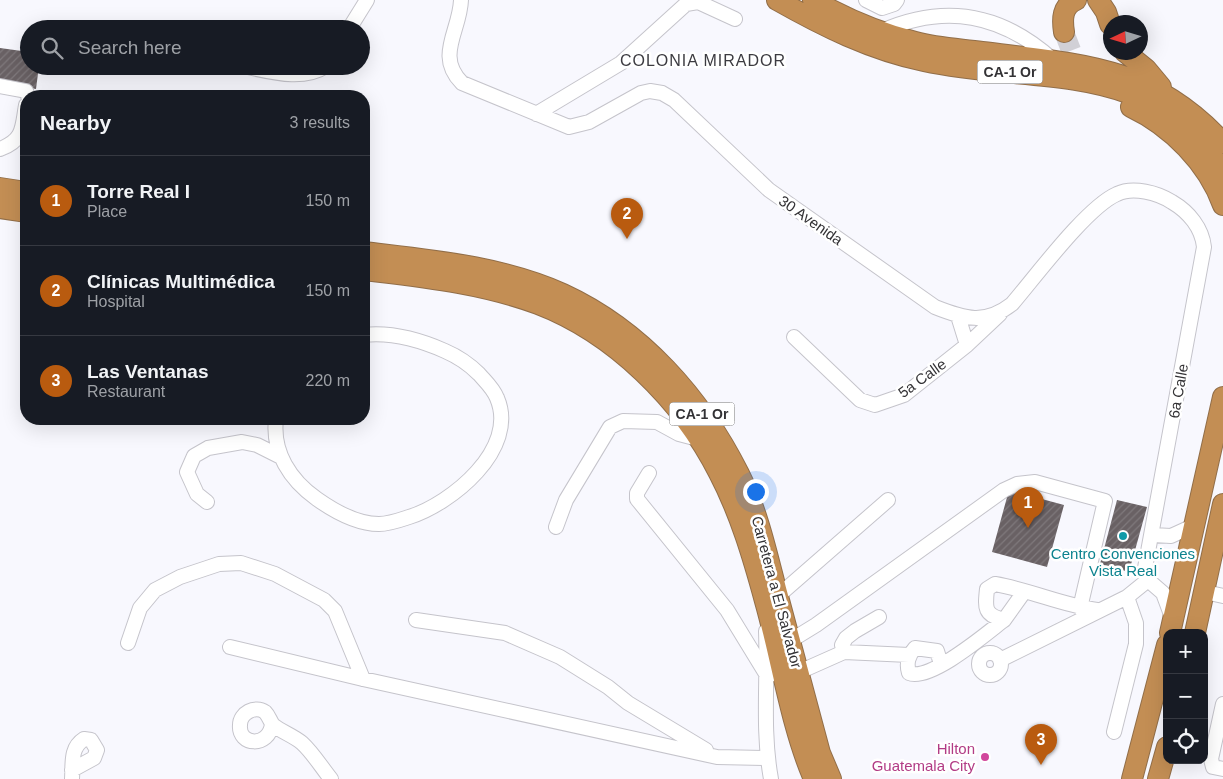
<!DOCTYPE html>
<meta charset="utf-8">
<style>
:root{--surface:#171b24;--page:#20242c;--text:#f1f3f6;--muted:#9ea1a6;--line:#363941;--accent:#b95b0f}
body{margin:0;font-family:Helvetica,sans-serif;background:var(--page);color:var(--text)}
.controls{position:absolute;right:15px;bottom:15px;display:grid;overflow:hidden;border-radius:10px;box-shadow:0 5px 20px #0002}
.controls button{width:45px;height:45px;display:grid;place-items:center;padding:0;border:0;border-bottom:1px solid var(--line);background:var(--surface);color:var(--text);font:25px sans-serif}
.compass{position:absolute;left:1103px;top:15px;width:45px;height:45px;border-radius:50%;background:var(--surface);box-shadow:0 5px 20px #0002;rotate:266deg}
.you{position:absolute;left:755px;top:491px;width:18px;height:18px;margin:-12px;border:4px solid #fff;border-radius:50%;background:#1a73e8;box-shadow:0 0 0 8px #1a73e833}
.badge{display:grid;place-items:center;width:32px;height:32px;border-radius:50%;background:var(--accent);color:#fff;font-size:16px;font-weight:700}
.pin{position:absolute;translate:-50% -41px;filter:drop-shadow(0 1px 2px #0008)}
.pin::after{content:'';position:absolute;top:26px;width:18px;height:15px;background:inherit;clip-path:polygon(0 0,100% 0,50% 100%)}
.list{margin:0;padding:0;list-style:none}
h2{display:flex;justify-content:space-between;align-items:center;height:65px;margin:0;padding:0 20px;font-size:21px}
h2 small{font-size:16px;font-weight:400;color:var(--muted)}
.list li{display:grid;grid-template-columns:32px 1fr auto;gap:15px;align-items:center;box-sizing:border-box;height:90px;padding:0 20px;border-top:1px solid var(--line)}
.list b{display:block;font-size:19px;white-space:nowrap}
.list p{margin:0;font-size:16px;white-space:nowrap;color:var(--muted)}
.list em{font-size:16px;font-style:normal;color:var(--muted)}
.icon{flex:none;width:28px;height:28px;fill:none;stroke:currentColor;stroke-width:2;stroke-linecap:round;stroke-linejoin:round}
.map{position:relative;flex:none;width:1223px;height:779px;overflow:hidden}
.search{position:absolute;background:var(--surface);box-shadow:0 5px 20px #0002;left:20px;top:20px;width:350px;height:55px;display:flex;align-items:center;gap:12px;box-sizing:border-box;padding:0 18px;border-radius:28px;color:var(--muted);font-size:19px}
.panel{position:absolute;background:var(--surface);box-shadow:0 5px 20px #0002;left:20px;top:90px;width:350px;height:335px;border-radius:20px}
.map>svg:first-child{display:block}
.building{fill:url(#building-hatch)}
.lines{fill:none;stroke-linecap:round;stroke-linejoin:round}
.highway-tunnel{stroke:#d1d0d6;stroke-width:20;stroke-dasharray:20 10;stroke-linecap:butt}
.minor-casing{stroke:#c5c4cb;stroke-width:16}
.highway-casing{stroke:#916e49;stroke-width:22}
.minor{stroke:#fff;stroke-width:14}
.highway{stroke:#c38e54;stroke-width:20}
.culture-dot{fill:#0f9aa8;stroke:#fff;stroke-width:2}
.hotel-dot{fill:#d1479c;stroke:#fff;stroke-width:2}
.labels{text-anchor:middle;dominant-baseline:central;stroke-width:5;stroke-linejoin:round;paint-order:stroke}
.shield{fill:#fff;stroke:#707072;stroke-width:1}
.shield-label{font-size:14px;font-weight:bold;fill:#333235}
.street-label{font-size:15px;fill:#333235;stroke:#fff}
.culture-label{font-size:15px;fill:#0d838f;stroke:#fff}
.hotel-label{font-size:15px;fill:#b23c85;stroke:#fff;text-anchor:end}
.neighbourhood-label{font-size:16px;letter-spacing:1px;fill:#3c3b41;stroke:#fff}
</style>
<div class="map">
<svg width="1223" height="779" viewBox="0 0 1223 779">
<defs>
<pattern id="building-hatch" width="6" height="6" patternUnits="userSpaceOnUse" patternTransform="scale(1.25)"><rect width="6" height="6" fill="#696164"/><path d="M-1 1l2-2M0 6l6-6M5 7l2-2" fill="none" stroke="#7f797c"/></pattern>
</defs>
<rect width="100%" height="100%" fill="#f8f8fe"/>
<path class="building" d="M0,48L29,52V66H39L36,89L0,83Z
M1009,490L1064,505L1047,567L992,552Z
M1117,500L1147,507L1129,572L1100,564Z"/>
<g class="lines">
<path class="highway-tunnel" d="M1064,32L1082,79"/>
<g class="minor-casing">
<path id="minor" d="M461,0C460,31 435,56 462,83L569,127L589,122L641,93L650,91L662,93L674,100L769,190L935,307C965,319 985,325 1012,304C1036,276 1087,207 1117,194C1133,186 1158,193 1172,202C1189,212 1202,228 1204,247L1145,568L1148,580L1163,593L1173,620
M866,0L882,8L894,4L897,0
M349,29L367,0
M882,31C946,3 1002,14 1053,60
M242,66C269,71 301,82 326,66
M0,86L26,91L28,96
M536,114L621,63L686,4L698,2L735,19
M0,149C24,140 22,128 26,105
M958,316L967,345
M794,337L860,400L875,405L904,395L967,345L1000,314
M276,419C272,452 290,480 317,499C334,511 357,524 379,524C389,524 400,520 409,517C451,504 519,449 497,398C493,388 486,382 479,374C468,363 459,357 445,351C420,340 391,332 364,335
M649,473L637,493V499L727,610L768,677
M207,502L197,494L187,472L194,456L208,448L242,442L257,445L279,456
M556,527L566,500L610,427L623,421L657,422L679,434L698,439
M1153,535L1171,536L1195,525
M1024,592L1004,620C984,615 985,608 987,589L995,584C1030,590 1062,605 1097,610
M1205,592L1223,596
M778,596L888,500
M416,620L505,633L560,657L608,687L628,703L706,750
M766,631C768,681 762,730 771,779
M790,641L816,625L1004,490L1017,484L1035,482L1105,501L1080,608
M128,643L140,608L155,590L180,577L219,564L241,563L275,574L324,600L335,611L363,679
M230,647L363,679L717,757L767,758
M844,652L842,645L846,638L855,631L879,617
M979 664a11 11 0 1 1 22 0a11 11 0 1 1-22 0Z
M1000,660L1127,597L1148,580
M941,664L937,651L915,648C908,656 906,663 909,673C930,682 987,633 1004,620
M799,672L844,652L909,655
M1223,704L1211,759L1213,767L1223,769
M272,724C269,748 238,746 240,725C240,713 255,705 265,712C269,716 270,721 273,725C282,732 294,736 302,743C313,753 322,768 331,779
M1114,732L1136,644V623L1127,597
M72,779C73,763 70,748 84,739L91,740L97,750L94,758L72,770"/>
</g>
<g class="highway-casing">
<path id="highway" d="M777,0C823,26 871,50 924,61C1038,86 1150,56 1223,172
M813,0C844,18 880,33 915,42C937,48 960,49 982,52C1080,64 1152,65 1223,143
M1098,0L1106,12L1110,24
M1064,32C1062,19 1062,6 1076,0
M1125,52L1146,69L1161,87
M1131,107C1171,126 1208,163 1223,205
M0,188L26,192
M0,208L26,212
M364,252C430,260 501,266 563,294C641,330 701,398 739,474C757,510 766,550 776,589C791,644 805,698 820,753L831,779
M364,270C422,277 482,283 538,304C614,333 682,400 719,473C740,513 753,557 765,601C781,657 791,727 814,779
M1170,633L1223,397
M1195,633L1223,504
M1132,779L1167,645
M1158,779L1167,747"/>
</g>
<use href="#minor" class="minor"/>
<use href="#highway" class="highway"/>
</g>
<circle class="culture-dot" cx="1123" cy="536" r="5"/>
<circle class="hotel-dot" cx="985" cy="757" r="5"/>
<g class="labels">
<g class="shield">
<rect x="977.5" y="60.5" width="65" height="23" rx="4"/>
<rect x="669.5" y="402.5" width="65" height="23" rx="4"/>
</g>
<g class="shield-label">
<text x="1010" y="72">CA-1 Or</text>
<text x="702" y="414">CA-1 Or</text>
</g>
<g class="street-label">
<text transform="translate(811 220) rotate(35)">30 Avenida</text>
<text transform="translate(922 378) rotate(-36)">5a Calle</text>
<text transform="translate(1178 391) rotate(-80)">6a Calle</text>
<text transform="translate(777 592) rotate(75)">Carretera a El Salvador</text>
</g>
<g class="culture-label">
<text x="1123" y="553">Centro Convenciones<tspan x="1123" dy="17">Vista Real</tspan></text>
</g>
<g class="hotel-label">
<text x="975" y="748">Hilton<tspan x="975" dy="17">Guatemala City</tspan></text>
</g>
<g class="neighbourhood-label">
<text x="703" y="60">COLONIA MIRADOR</text>
</g>
</g>
</svg>
<div class="controls">
<button>+</button>
<button>−</button>
<button><svg class="icon" aria-label="locate" viewBox="0 0 24 24"><circle cx="12" cy="12" r="6"/><path d="M12 2v4M12 18v4M2 12h4M18 12h4"/></svg></button>
</div>
<svg class="compass" viewBox="-18 -18 36 36"><path d="M0-13l5 13h-10z" fill="#e53935"/><path d="M0 13l5-13h-10z" fill="#9ea1a6"/></svg>
<div class="you"></div>
<div class="pin badge" style="left:1028px;top:528px">1</div>
<div class="pin badge" style="left:627px;top:239px">2</div>
<div class="pin badge" style="left:1041px;top:765px">3</div>
<div class="search"><svg class="icon" aria-label="search" viewBox="0 0 24 24"><circle cx="10" cy="10" r="6"/><path d="M15 15l6 6"/></svg>Search here</div>
<section class="panel">
<h2>Nearby<small>3 results</small></h2>
<ul class="list">
<li><span class="badge">1</span><div><b>Torre Real I</b><p>Place</p></div><em>150 m</em></li>
<li><span class="badge">2</span><div><b>Clínicas Multimédica</b><p>Hospital</p></div><em>150 m</em></li>
<li><span class="badge">3</span><div><b>Las Ventanas</b><p>Restaurant</p></div><em>220 m</em></li>
</ul>
</section>
</div>
